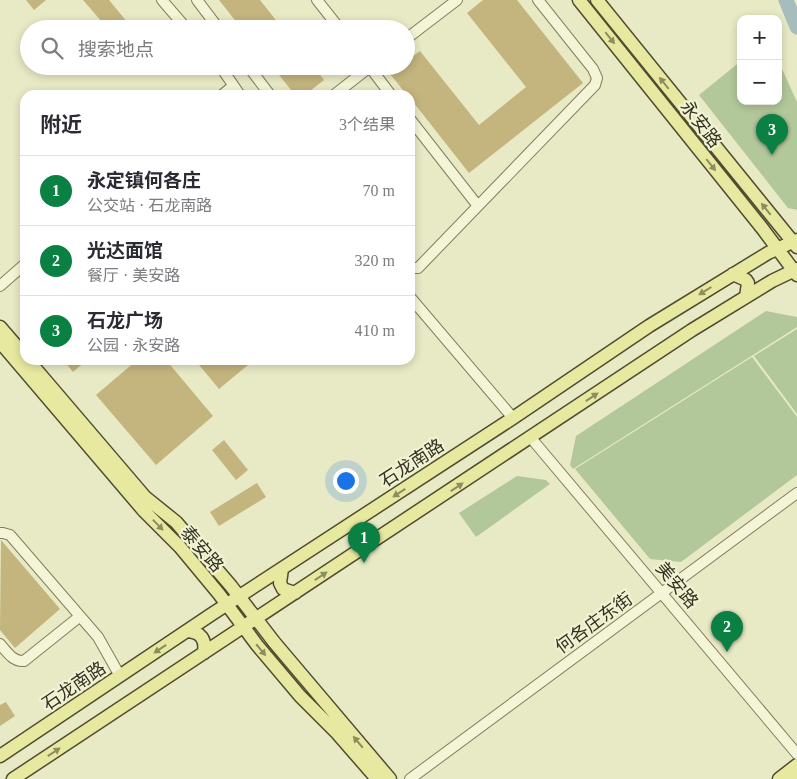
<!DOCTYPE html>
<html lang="zh">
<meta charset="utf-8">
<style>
:root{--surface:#fff;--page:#f2f2f3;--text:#2b2b33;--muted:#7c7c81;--line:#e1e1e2;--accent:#0b8043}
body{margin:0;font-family:"Times New Roman","Noto Sans SC",serif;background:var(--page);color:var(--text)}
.controls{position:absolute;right:15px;top:15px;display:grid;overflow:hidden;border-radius:10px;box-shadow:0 2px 8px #0003}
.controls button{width:45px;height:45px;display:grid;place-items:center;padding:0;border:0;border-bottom:1px solid var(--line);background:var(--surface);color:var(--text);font:25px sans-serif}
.you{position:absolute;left:345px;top:480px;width:18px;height:18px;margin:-12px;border:4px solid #fff;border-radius:50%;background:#1a73e8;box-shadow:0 0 0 8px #1a73e833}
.badge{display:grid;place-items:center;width:32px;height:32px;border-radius:50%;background:var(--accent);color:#fff;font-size:16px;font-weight:700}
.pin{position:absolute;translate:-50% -41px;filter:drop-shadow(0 1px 2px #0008)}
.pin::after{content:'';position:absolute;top:26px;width:18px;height:15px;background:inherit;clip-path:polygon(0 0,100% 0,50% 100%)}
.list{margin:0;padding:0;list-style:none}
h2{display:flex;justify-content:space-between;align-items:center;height:65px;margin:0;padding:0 20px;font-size:21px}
h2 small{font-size:16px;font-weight:400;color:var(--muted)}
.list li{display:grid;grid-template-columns:32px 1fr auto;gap:15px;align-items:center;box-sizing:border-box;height:70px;padding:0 20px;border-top:1px solid var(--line)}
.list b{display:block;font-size:19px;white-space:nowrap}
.list p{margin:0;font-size:16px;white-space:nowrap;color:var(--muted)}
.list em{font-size:16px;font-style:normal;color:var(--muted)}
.icon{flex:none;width:28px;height:28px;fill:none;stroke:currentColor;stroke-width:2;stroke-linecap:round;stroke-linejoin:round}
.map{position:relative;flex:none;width:797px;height:779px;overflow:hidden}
.search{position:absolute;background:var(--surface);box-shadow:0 2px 8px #0003;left:20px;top:20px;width:395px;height:55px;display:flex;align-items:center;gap:12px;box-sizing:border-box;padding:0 18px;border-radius:28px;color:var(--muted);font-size:19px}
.panel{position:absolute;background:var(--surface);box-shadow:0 2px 8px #0003;left:20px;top:90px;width:395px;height:275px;border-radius:15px}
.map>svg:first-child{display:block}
.green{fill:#b2c79a}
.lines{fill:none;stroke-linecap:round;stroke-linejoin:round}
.river{stroke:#a6bcbd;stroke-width:15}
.building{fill:#c4b47e}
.minor-casing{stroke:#837e5d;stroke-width:12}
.major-casing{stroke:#514b31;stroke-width:15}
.minor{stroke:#f4f5d7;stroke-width:10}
.major{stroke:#e7e9a0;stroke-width:12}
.oneway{fill:#8e8d60}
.labels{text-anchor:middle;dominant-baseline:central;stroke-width:4.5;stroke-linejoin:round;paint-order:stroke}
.street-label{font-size:18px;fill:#34311f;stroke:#f0f2d4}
</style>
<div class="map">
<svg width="797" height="779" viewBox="0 0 797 779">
<rect width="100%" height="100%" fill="#e8eac5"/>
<path class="green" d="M778,60L797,102V210L788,208L699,95L741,61V101H778Z
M766,311L797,317V327L573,469L570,465L576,436Z
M797,329V414L754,356Z
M752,357L797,417V475L681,562L650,559L575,469Z
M517,476L546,480L550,484L476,537L459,513Z"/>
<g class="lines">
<path class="river" d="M786,0L797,27"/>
</g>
<path class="building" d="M26,0H46L34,10Z
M83,0H109L133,29H108Z
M219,0H260L283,29H242Z
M483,0H517L583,83L469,173L410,98V95H407L390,74L400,66H406V61L420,51L479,125L526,87L467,13Z
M272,66H313L324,80L305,95H295Z
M63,360H87L73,372Z
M137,360H166L213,416L156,465L96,395Z
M195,360H254L219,389Z
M224,440L248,470L236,480L212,450Z
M257,483L266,497L219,526L210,512Z
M1,540L60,609L15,648L0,630Z
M6,702L15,716L0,726V705Z"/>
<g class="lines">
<g class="minor-casing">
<path id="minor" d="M162,0L187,29
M197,0L219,29
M317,0L340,29
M406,39L457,0
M220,66L240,95
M248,66L270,95
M369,66L391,95
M222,95L233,86
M334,95L371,66
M410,119L478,206
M410,268H418L595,85L597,78L593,69L538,0
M0,286L25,264
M410,297L513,418
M531,438L797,754
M0,533H3L10,535L98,637L120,676
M0,644C7,652 13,662 24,661L79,617
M410,779L797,493"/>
</g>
<g class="major-casing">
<path id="major" d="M579,0L762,228L797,275
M597,0L797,247
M733,274L746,280L748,283L746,297
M0,327L25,356
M0,342L144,511L180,547L219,594L257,645L300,696L337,733L377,779
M28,360L145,497L176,522L231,586L274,642L390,779
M282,569L280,583L283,589L295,593
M187,631C201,632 206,639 204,653
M0,756L212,614L513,418L649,326L768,253L797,240
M13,779L692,330L772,281L797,269
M779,779L797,765
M795,779L797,778"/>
</g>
<use href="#minor" class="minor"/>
<use href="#major" class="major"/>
</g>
<defs><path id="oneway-solid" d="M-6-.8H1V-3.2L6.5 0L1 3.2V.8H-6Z" transform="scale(1.25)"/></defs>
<g class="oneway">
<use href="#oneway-solid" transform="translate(610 38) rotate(51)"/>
<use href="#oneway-solid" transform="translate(664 83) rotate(-129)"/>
<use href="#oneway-solid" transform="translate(711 165) rotate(51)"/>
<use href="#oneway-solid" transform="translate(766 209) rotate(-129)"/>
<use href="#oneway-solid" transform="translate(705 291) rotate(148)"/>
<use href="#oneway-solid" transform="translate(592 397) rotate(-34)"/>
<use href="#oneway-solid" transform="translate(457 487) rotate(-33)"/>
<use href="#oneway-solid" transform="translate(399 493) rotate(147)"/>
<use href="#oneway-solid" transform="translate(158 525) rotate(46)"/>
<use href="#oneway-solid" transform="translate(321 576) rotate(-33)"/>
<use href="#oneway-solid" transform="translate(160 649) rotate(146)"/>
<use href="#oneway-solid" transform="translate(261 650) rotate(50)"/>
<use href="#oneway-solid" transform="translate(358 742) rotate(-130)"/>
<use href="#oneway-solid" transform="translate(54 752) rotate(-33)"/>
</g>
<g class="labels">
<g class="street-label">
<text transform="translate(701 124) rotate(52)">永安路</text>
<text transform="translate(412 463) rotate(-33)">石龙南路</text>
<text transform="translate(202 549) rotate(49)">泰安路</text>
<text transform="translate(677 585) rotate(50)">美安路</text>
<text transform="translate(594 623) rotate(-36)">何各庄东街</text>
<text transform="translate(74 686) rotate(-34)">石龙南路</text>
</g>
</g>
</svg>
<div class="controls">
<button>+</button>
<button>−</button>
</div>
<div class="you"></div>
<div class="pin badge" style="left:364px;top:563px">1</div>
<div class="pin badge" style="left:727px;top:652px">2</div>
<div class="pin badge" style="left:772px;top:155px">3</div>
<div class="search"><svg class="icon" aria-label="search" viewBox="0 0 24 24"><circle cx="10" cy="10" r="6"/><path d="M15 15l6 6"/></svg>搜索地点</div>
<section class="panel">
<h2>附近<small>3个结果</small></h2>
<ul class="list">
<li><span class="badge">1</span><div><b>永定镇何各庄</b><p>公交站 · 石龙南路</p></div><em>70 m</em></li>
<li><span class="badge">2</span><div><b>光达面馆</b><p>餐厅 · 美安路</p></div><em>320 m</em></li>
<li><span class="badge">3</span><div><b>石龙广场</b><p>公园 · 永安路</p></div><em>410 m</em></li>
</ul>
</section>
</div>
